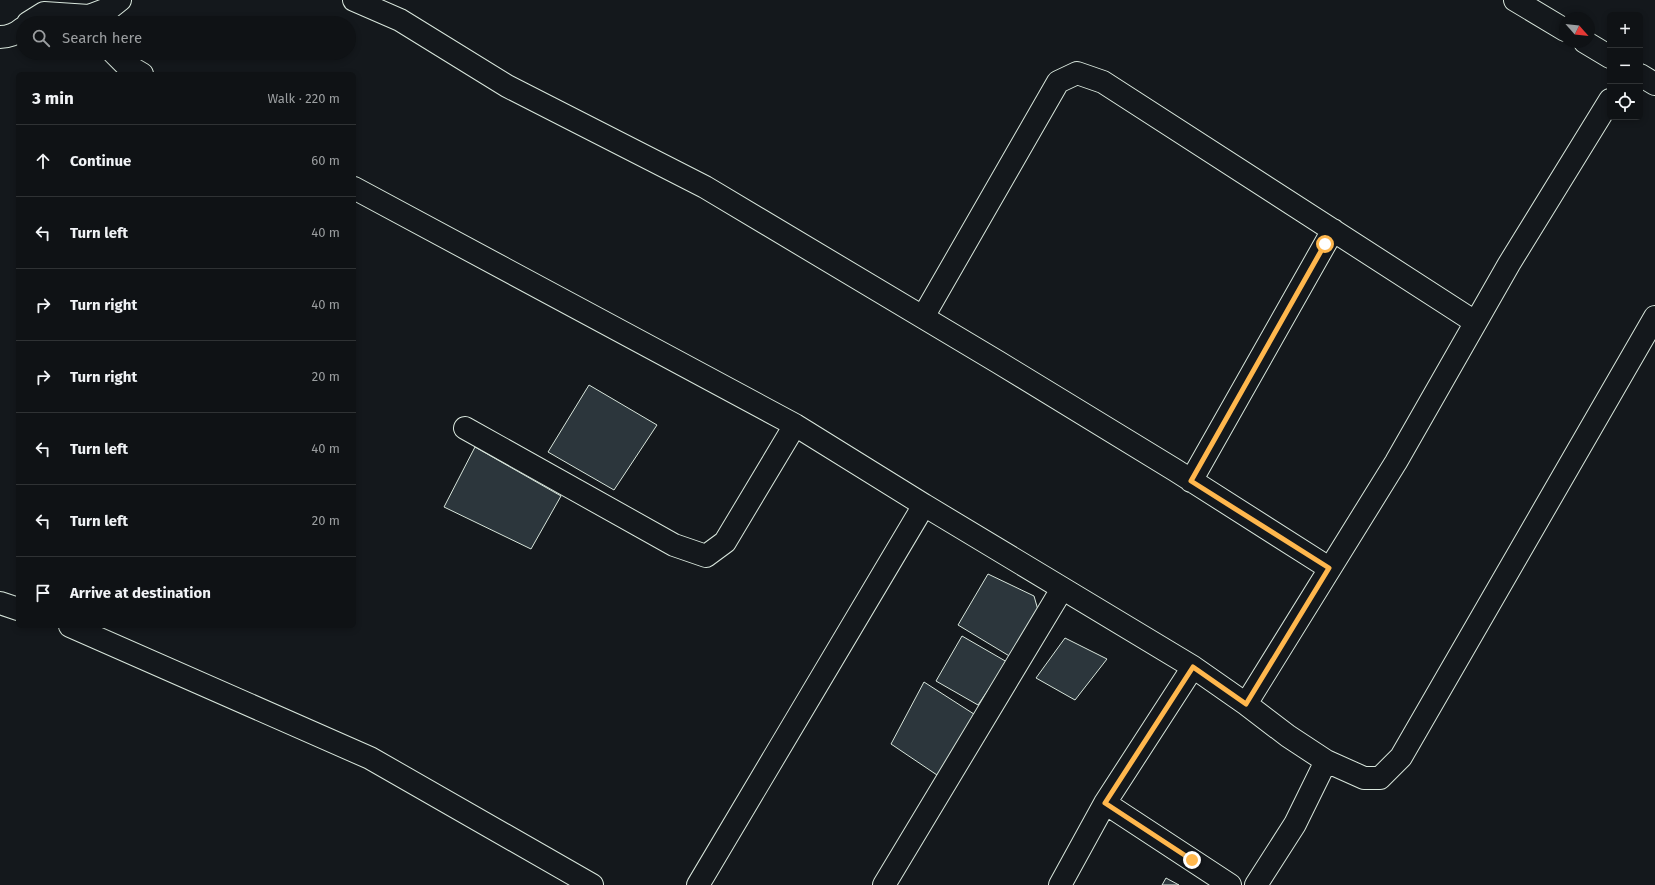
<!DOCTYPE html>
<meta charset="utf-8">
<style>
:root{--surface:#0f1215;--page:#181b1e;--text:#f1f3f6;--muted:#9b9ea0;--line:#2f3234}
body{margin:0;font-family:"Fira Sans",sans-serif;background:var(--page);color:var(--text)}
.controls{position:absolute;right:12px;top:12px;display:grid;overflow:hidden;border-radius:6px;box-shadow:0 2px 6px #0003}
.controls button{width:36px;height:36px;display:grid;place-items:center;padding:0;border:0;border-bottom:1px solid var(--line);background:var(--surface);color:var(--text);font:20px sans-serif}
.compass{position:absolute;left:1559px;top:12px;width:36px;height:36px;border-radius:50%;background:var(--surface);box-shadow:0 2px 6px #0003;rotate:117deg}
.stop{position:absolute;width:12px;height:12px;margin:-9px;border:3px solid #ffb74d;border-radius:50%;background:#fff}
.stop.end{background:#ffb74d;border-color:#fff;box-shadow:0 1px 4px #0008}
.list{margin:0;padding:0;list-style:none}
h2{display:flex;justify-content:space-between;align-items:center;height:52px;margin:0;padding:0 16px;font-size:17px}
h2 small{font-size:13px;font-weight:400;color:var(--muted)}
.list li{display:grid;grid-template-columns:26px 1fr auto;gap:12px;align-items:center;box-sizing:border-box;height:72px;padding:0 16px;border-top:1px solid var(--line)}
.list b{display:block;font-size:15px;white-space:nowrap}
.list em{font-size:13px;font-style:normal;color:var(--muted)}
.icon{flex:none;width:22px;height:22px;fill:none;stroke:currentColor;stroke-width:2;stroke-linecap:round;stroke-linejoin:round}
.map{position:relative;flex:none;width:1655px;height:885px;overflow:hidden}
.search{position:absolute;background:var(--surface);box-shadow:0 2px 6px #0003;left:16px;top:16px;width:340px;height:44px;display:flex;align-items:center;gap:10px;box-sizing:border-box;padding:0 14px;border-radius:22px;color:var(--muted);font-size:15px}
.panel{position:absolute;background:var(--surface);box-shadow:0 2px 6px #0003;left:16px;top:72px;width:340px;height:556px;border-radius:6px}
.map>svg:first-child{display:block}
.building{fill:#2c363c;stroke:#d8e6dc}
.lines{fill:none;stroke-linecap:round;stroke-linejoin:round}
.minor-casing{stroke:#d8e6dc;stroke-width:24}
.major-casing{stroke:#d8e6dc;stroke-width:24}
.minor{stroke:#14181c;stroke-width:22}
.major{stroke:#14181c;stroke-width:22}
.route{stroke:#ffb74d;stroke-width:5}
</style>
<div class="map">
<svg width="1655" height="885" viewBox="0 0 1655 885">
<rect width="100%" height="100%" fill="#14181c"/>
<path class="building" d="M589,385L657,425L614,490L548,452Z
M475,447L561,496L531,549L444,507Z
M988,574L1034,596L1038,610L1011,657L958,625Z
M962,636L1007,662L978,705L936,681Z
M1065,638L1107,659L1075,700L1036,678Z
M924,682L977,716L940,777L891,744Z
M1166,878L1179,885H1162Z"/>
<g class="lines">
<g class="minor-casing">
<path id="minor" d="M354,0L400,20L507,86L705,187L998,362L1175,470L1329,568
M89,16L110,8L120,0
M28,23L44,13L89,16L95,23
M0,37C9,37 16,34 23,28
M114,53L125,64L142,74
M354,188L795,425
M923,317L1058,82L1077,73L1103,82L1475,322
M465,428L674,545L706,556L725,542L795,425L924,505L698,885
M1191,481L1333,230
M924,505L1193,667L1105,803L1060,885
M0,603L18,609
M70,626L370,758L592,885
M1193,667L1246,704L1396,462L1509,264L1610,100
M1246,704L1288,736L1326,761L1364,778H1380L1401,757L1655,317
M1105,803L1230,885
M884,885L1062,589
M1256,885L1295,824L1326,761"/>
</g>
<g class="major-casing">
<path id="major" d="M1515,0L1565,30
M1585,42L1610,57
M1640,75L1655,84"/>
</g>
<use href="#minor" class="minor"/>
<use href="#major" class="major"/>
</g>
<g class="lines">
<path class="route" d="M1192,860L1105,803L1193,667L1246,704L1329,568L1191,481L1325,244"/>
</g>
</svg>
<div class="controls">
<button>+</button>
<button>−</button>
<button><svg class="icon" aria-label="locate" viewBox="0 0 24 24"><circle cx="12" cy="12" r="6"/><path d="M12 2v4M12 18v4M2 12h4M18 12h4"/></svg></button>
</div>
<svg class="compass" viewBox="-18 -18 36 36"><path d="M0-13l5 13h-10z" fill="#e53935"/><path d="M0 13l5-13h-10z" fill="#9b9ea0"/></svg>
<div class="stop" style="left:1325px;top:244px"></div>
<div class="stop end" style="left:1192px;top:860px"></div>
<div class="search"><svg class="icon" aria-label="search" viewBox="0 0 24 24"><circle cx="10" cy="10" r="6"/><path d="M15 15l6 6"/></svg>Search here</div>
<section class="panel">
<h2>3 min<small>Walk · 220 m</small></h2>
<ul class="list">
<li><svg class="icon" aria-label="ahead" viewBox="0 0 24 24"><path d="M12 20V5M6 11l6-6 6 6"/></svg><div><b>Continue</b></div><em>60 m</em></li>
<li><svg class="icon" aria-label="left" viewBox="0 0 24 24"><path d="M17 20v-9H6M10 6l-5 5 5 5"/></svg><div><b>Turn left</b></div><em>40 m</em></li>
<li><svg class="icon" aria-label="right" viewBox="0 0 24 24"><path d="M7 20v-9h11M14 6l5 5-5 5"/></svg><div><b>Turn right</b></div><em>40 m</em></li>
<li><svg class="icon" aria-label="right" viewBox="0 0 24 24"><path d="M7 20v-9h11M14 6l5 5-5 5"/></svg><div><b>Turn right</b></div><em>20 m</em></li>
<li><svg class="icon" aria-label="left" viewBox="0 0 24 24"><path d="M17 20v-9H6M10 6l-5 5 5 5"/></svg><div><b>Turn left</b></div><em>40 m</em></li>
<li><svg class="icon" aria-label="left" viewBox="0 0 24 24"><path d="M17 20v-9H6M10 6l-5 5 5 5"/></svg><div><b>Turn left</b></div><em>20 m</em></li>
<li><svg class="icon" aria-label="arrive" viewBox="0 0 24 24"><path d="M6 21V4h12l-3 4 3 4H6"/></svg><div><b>Arrive at destination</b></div></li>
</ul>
</section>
</div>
